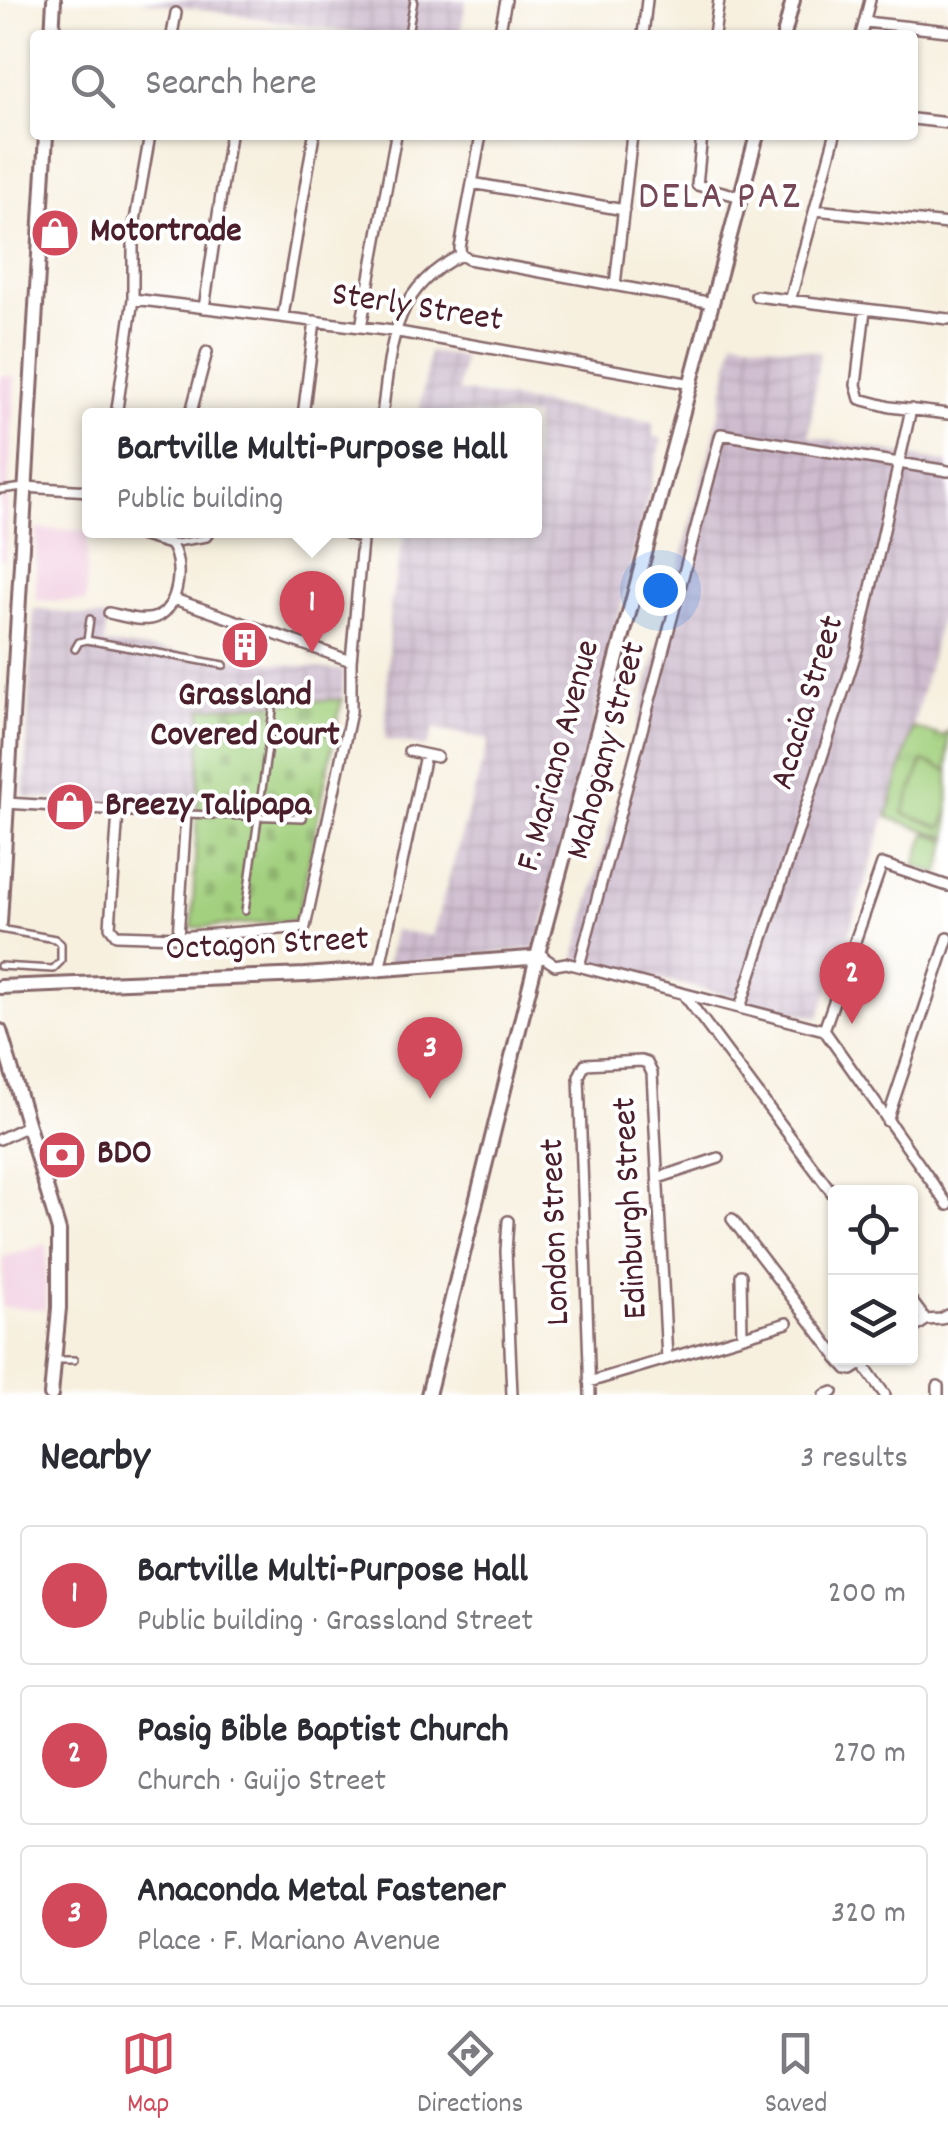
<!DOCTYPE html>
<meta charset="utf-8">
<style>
:root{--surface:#fff;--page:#f2f2f3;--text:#2b2b33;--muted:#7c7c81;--line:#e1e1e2;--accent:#d1495b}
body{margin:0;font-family:Dekko,sans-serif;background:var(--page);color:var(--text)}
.controls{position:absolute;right:30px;bottom:30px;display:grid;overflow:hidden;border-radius:10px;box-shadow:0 2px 8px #0004}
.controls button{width:90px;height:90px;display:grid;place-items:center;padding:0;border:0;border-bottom:2px solid var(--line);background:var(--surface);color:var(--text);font:50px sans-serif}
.you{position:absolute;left:660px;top:590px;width:35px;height:35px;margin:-25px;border:8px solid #fff;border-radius:50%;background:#1a73e8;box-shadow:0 0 0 15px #1a73e833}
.badge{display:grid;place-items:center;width:65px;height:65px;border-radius:50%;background:var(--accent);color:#fff;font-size:32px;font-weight:700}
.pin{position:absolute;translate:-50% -82px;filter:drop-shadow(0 2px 5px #0008)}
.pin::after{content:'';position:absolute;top:52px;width:35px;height:30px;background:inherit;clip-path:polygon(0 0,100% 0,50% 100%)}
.popup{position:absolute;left:82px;top:408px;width:460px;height:130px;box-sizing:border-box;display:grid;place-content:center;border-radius:10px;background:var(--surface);filter:drop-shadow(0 2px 8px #0005);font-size:32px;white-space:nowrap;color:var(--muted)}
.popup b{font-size:38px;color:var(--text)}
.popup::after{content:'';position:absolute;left:50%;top:100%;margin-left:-20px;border:20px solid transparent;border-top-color:var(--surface)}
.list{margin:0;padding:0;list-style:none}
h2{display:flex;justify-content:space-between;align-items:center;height:130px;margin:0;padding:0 40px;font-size:42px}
h2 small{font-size:32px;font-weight:400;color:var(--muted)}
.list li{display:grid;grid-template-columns:65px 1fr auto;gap:30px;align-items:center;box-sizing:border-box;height:140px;margin:0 20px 20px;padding:0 20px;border:2px solid var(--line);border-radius:10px}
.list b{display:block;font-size:38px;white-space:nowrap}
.list p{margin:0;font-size:32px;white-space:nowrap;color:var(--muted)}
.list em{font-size:32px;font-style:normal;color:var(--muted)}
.icon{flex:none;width:55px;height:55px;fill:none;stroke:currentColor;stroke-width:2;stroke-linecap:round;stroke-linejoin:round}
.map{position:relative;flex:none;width:948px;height:1395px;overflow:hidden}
.search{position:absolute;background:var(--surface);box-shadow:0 2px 8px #0004;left:30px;right:30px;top:30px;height:110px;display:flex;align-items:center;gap:25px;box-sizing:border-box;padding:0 35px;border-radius:10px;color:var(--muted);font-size:38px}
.sheet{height:610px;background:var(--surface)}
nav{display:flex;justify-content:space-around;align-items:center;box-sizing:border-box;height:140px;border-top:2px solid var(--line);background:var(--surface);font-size:28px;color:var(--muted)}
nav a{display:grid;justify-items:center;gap:5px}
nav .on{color:var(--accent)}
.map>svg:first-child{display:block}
.built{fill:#f2cfe1}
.industrial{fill:url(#industrial-grid)}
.grass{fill:url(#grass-tufts);stroke:#767854;stroke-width:2.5}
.cemetery{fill:url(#cemetery-stones);stroke:#767854;stroke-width:2.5}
.garden{fill:#a2d07e;stroke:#767854;stroke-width:2.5}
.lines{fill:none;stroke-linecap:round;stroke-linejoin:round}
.lane-casing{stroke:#87686a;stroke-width:10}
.street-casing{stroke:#87686a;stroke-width:14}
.secondary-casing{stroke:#87686a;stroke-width:18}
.lane{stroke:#fff;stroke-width:5}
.street{stroke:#fff;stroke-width:9}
.secondary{stroke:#fff;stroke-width:12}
.labels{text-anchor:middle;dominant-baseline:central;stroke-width:8;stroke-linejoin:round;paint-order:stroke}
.poi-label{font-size:35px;font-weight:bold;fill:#4a1f2b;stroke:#fff;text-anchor:start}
.street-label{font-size:35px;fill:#4a1f2b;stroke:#fff}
.quarter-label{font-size:40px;letter-spacing:2.5px;fill:#764857;stroke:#fff}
</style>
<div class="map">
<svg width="948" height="1395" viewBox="0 0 948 1395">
<defs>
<pattern id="industrial-grid" width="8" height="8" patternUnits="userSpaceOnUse" patternTransform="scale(2.5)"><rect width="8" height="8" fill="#cfbdcf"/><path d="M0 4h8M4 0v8" fill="none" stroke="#b3a2b2"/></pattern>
<pattern id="grass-tufts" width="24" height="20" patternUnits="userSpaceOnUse" patternTransform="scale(2.5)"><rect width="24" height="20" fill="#a2d07e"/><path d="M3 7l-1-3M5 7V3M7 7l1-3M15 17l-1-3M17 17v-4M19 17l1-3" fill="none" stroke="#8db26d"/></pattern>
<pattern id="cemetery-stones" width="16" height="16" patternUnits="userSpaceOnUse" patternTransform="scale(2.5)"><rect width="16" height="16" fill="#a2d07e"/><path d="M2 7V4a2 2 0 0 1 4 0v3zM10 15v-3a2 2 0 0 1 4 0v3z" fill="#8db26d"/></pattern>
</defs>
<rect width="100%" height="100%" fill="#fff"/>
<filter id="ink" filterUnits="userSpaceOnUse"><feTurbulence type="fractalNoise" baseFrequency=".01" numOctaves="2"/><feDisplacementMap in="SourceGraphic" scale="20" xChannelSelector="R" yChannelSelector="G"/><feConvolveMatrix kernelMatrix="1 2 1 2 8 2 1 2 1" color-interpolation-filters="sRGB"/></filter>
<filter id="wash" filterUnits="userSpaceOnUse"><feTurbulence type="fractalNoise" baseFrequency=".0048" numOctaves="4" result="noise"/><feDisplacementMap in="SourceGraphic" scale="40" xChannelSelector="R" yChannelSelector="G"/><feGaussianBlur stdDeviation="2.25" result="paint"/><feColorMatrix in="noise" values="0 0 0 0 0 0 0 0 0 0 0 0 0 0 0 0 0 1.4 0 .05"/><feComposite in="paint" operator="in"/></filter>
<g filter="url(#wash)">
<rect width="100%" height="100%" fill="#f7f0df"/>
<path class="built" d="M0,376L15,377L4,560L0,559Z
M36,529L88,530L86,602L36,600Z
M47,1244L45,1309L2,1307L3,1257Z"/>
<path class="industrial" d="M137,0H466L460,35H371Z
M734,339L820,352L809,436L948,463V588L913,728L859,903L819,1018L575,958L716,429Z
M429,352L463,357L458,391L653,422V436L662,439L538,948L387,966L394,930L432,936L489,740L434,728L427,747L385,739L390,606L405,531L534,530V416L419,415Z
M34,609L107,618L104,644L344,671L342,699L203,708L197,807L24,797Z"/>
<path class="grass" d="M913,728L943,736L948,731V838L887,817Z"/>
<path class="cemetery" d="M342,699L297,920L192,928L202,708Z"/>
<path class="garden" d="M923,761L948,771V812L942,828L903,813Z
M926,833L948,841L939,874L915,865Z"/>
</g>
<g filter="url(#ink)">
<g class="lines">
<g class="lane-casing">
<path id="lane" d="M409,28L414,0
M0,490L24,487
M170,544L207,538L213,530
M87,640L90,619
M75,649L79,642L87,640L224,665
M610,691L623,695
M186,814L303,818
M245,911L273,711
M0,929L55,939L61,944V961L53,969L0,966
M58,1360H74"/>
</g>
<g class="street-casing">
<path id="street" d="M865,22L948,31
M500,31L521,35
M172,35L176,13
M499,35L506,0
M643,35L647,0
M714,35L719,0
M861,35L870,0
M913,119L948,123
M702,135L697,185L741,197
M472,183L624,210
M815,210L948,224
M461,255L468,259L713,303
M461,255L460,248L481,135
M615,285L632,135
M756,296L948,319
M133,299L393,331L692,384
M790,301L835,135
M204,308L230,135
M865,310L856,385L860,399L890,407L948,414
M283,316L314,135
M361,327L396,135
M116,416L133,299V232L150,135
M190,416L207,352
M303,416L315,321
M382,416C391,347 391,289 461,255
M24,487L90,491
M338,530L361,538
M174,599L351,661
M109,613C123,616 143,623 157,617C180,607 184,561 170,544L123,530
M409,751L437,757
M6,803L186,814L178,937
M118,812L110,927L116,935L178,937L305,927L351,712V661L363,530
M543,957L555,965L566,963L824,1030
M579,966L721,434L948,471
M379,971L425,755
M685,996L836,1198
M740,1008L857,650L911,409
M824,1030L882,864L948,886
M824,1030L948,1205
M887,1121L948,938
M0,1139L27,1126
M658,1178L719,1158
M732,1219L836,1355
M508,1221L506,1251L512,1395
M741,1275L742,1336
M910,1299L926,1320
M910,1331L926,1320L941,1319L948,1315
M837,1358L847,1369L852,1370L871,1358
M867,1370L885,1395
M589,1382L787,1323
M590,1395L579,1076L585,1064L641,1061L647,1063L652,1073L667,1359
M825,1395L833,1392
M938,1395V1386"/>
</g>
<g class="secondary-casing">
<path id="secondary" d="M52,35L54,0
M784,35L793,0
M0,923L46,135
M0,987L305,975L542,957
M0,1031L59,1231V1308L51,1395
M428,1395L537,957L757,135"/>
</g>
<use href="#lane" class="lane"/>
<use href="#street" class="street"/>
<use href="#secondary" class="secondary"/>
</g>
</g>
<defs>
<g id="shop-disc" transform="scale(2.5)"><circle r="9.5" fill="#d1495b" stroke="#fff"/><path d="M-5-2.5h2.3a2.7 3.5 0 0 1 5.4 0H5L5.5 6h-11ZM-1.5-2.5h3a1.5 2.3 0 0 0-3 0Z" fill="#fff"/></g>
<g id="building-disc" transform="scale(2.5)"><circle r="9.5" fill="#d1495b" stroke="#fff"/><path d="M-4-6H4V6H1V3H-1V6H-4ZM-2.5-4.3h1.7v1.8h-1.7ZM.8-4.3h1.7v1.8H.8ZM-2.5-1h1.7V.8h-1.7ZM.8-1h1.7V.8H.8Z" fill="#fff"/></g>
<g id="bank-disc" transform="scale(2.5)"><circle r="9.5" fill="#d1495b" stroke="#fff"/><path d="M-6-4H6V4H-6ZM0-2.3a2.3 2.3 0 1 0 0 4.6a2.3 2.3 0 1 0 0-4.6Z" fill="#fff"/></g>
</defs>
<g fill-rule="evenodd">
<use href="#shop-disc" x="55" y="233"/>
<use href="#building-disc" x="245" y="645"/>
<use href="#shop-disc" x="70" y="807"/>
<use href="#bank-disc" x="62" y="1155"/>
</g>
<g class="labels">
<g class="poi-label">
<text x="90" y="233">Motortrade</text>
<text x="245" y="697" text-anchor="middle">Grassland<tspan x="245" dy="40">Covered Court</tspan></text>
<text x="105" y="807">Breezy Talipapa</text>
<text x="97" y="1155">BDO</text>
</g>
<g class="street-label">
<text transform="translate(417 309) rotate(9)">Sterly Street</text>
<text transform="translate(809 703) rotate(-73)">Acacia Street</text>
<text transform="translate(608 751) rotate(-75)">Mahogany Street</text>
<text transform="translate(560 756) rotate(-75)">F. Mariano Avenue</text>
<text transform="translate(267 946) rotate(-3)">Octagon Street</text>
<text transform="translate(632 1208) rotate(-93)">Edinburgh Street</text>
<text transform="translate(557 1232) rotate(-92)">London Street</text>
</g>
<g class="quarter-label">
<text x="720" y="199">DELA PAZ</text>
</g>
</g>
</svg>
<div class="controls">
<button><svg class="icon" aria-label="locate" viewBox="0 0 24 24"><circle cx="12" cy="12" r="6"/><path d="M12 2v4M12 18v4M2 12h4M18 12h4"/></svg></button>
<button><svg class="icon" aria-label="layers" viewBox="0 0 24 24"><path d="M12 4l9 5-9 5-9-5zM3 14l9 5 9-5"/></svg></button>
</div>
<div class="you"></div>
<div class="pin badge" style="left:312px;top:653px">1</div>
<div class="popup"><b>Bartville Multi-Purpose Hall</b>Public building</div>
<div class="pin badge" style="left:852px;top:1024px">2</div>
<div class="pin badge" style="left:430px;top:1099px">3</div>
<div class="search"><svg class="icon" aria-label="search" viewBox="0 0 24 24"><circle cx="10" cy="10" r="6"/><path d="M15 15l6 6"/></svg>Search here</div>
</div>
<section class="sheet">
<h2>Nearby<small>3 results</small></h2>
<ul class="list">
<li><span class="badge">1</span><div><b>Bartville Multi-Purpose Hall</b><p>Public building · Grassland Street</p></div><em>200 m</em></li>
<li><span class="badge">2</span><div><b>Pasig Bible Baptist Church</b><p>Church · Guijo Street</p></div><em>270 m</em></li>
<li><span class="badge">3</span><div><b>Anaconda Metal Fastener</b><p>Place · F. Mariano Avenue</p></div><em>320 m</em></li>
</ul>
</section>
<nav>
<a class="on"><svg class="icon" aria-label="map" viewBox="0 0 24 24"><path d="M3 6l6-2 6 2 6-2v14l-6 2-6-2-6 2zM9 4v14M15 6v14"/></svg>Map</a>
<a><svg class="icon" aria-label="directions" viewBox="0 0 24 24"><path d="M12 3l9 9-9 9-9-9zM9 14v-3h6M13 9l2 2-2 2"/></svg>Directions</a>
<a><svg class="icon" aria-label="saved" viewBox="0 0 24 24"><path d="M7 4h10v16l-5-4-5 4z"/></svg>Saved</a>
</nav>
